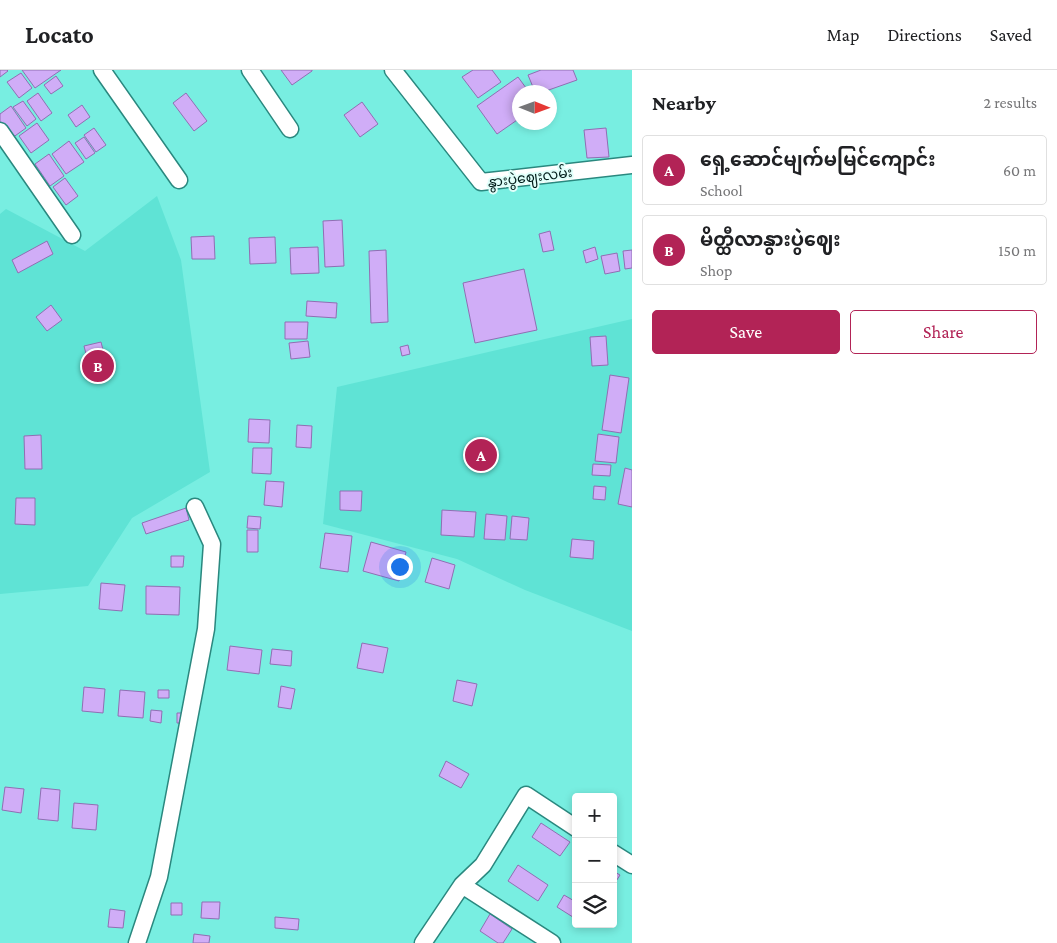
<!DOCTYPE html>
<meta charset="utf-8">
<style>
:root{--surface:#fff;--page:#f6f6f6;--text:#202124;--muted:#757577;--line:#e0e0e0;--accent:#b22356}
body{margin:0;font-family:"Crimson Pro","Noto Sans Myanmar",serif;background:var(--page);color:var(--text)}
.controls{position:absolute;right:15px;bottom:15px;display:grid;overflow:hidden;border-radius:5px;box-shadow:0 2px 8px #0003}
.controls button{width:45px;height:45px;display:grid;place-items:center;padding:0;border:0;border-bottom:1px solid var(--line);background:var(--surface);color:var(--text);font:25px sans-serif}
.compass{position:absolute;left:512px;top:15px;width:45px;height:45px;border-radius:50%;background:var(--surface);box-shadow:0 2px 8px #0003;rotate:91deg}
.you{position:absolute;left:399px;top:496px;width:18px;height:18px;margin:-12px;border:4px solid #fff;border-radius:50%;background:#1a73e8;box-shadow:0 0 0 8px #1a73e833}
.badge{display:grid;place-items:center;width:32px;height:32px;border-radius:50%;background:var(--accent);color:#fff;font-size:16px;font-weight:700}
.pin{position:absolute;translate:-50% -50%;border:2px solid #fff;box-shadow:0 1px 5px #0006}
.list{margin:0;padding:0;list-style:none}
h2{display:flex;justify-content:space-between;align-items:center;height:65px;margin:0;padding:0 20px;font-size:21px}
h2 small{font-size:16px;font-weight:400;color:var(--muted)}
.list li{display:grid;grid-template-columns:32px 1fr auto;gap:15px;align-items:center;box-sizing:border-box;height:70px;margin:0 10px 10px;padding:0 10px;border:1px solid var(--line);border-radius:5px}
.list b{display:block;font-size:19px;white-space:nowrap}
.list p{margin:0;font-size:16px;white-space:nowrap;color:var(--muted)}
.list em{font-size:16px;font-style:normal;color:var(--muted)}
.actions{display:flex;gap:10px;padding:15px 20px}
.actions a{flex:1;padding:11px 0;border:1px solid var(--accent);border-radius:5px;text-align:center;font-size:18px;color:var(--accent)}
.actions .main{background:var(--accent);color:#fff}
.icon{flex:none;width:28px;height:28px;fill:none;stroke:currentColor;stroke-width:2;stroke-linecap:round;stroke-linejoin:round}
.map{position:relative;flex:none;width:632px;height:873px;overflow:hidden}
header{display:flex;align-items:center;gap:30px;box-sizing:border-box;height:70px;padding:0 25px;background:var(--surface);border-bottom:1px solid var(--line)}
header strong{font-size:24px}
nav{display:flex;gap:28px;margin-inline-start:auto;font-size:18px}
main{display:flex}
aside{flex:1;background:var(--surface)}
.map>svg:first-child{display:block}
.built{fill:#5fe3d5}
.building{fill:#d0adf7;stroke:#906eb3}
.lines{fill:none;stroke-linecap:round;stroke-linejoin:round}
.minor-casing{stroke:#2a887f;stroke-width:19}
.minor{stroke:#fff;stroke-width:16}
.labels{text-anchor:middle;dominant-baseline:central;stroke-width:4;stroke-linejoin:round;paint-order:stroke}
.street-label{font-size:14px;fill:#031d1b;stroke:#e0fffa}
</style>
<header>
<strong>Locato</strong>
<nav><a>Map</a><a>Directions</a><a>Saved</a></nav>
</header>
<main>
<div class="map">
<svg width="632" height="873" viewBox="0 0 632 873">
<rect width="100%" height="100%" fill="#78eee1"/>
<path class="built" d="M157,126L181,190L210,402L132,448L88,516L0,524V144L6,139L85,181Z
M632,249V561L525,520L457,489L323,454L337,317Z"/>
<path class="building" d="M0,0H7L8,1L0,7Z
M22,0H61L35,18Z
M281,0H312V1L292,15Z
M473,0H492L501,12L478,28L462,7Z
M541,0H573L577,10L543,22H535L528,5Z
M21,3L32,18L19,28L7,12Z
M56,6L63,16L51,24L44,15Z
M518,7L529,22H520V48L497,64L477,36Z
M38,23L52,43L41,51L27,31Z
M186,23L207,51L194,61L173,33Z
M23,31L36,49L27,56L13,37Z
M362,32L378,54L360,67L344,45Z
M82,35L90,47L76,57L68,45Z
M11,36L26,58L12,68L0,52V44Z
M37,53L49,70L31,83L19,66Z
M94,58L106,75L96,82L84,65Z
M606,58L609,87L587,88L584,60Z
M84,67L95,83L86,89L75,73Z
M69,71L84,92L66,104L52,84Z
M49,84L64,106L50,116L35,94Z
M65,108L78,126L66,135L53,117Z
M342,150L344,196L325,197L323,151Z
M550,161L554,180L543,182L539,164Z
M214,166L215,189H192L191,167Z
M275,167L276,193L250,194L249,168Z
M47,171L53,184L18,203L12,190Z
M318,177L319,203L291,204L290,178Z
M595,177L598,189L586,193L583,181Z
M386,180L388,252L371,253L369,181Z
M632,180V198L625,199L623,181Z
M617,183L620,201L605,204L601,186Z
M524,199L537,260L475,273L463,213Z
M307,231L337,233L336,248L306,246Z
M51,235L62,250L47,261L36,247Z
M285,252H308L307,269H285Z
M606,266L608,295L592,296L590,267Z
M308,271L310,287L291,289L289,273Z
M101,272L109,303L92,307L84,276Z
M408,275L410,284L402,286L400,277Z
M610,305L629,308L621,363L602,360Z
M249,349L270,350L269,373L248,372Z
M297,355L312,356L311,378L296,377Z
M598,364L619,367L616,393L595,391Z
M41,365L42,399H25L24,366Z
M253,378H272L271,404L252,403Z
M593,394L611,395L610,406L592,405Z
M625,398L632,400V437L618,434Z
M266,411L284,412L282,437L264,435Z
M594,416L606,417L605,430L593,429Z
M340,421H362L361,441L340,440Z
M16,428H35V455L15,454Z
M186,438L189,450L146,464L142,453Z
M442,440L476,442L474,467L441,465Z
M486,444L507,446L505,470L484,469Z
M248,446L261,447L260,459L247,458Z
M512,446L529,448L527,470L510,469Z
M247,460H258V482H247Z
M325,463L352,466L348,502L320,498Z
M572,469L594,471L593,489L570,487Z
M371,472L406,482L399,511L363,501Z
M171,486H184L183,497H171Z
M432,488L455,495L449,519L425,512Z
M101,513L125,515L122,541L99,539Z
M146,516L180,517L179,545L146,544Z
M362,573L388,578L383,603L357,598Z
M230,576L262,580L259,604L227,600Z
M272,579L292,581L291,596L270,594Z
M457,610L477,614L472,636L453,631Z
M281,616L295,619L291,639L278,637Z
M84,617L105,619L103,643L82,641Z
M120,620L145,622L143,648L118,646Z
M158,620H169V628H158Z
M151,640L162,641L161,653L150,651Z
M177,643H186V653H177Z
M446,691L469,704L461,718L439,706Z
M5,717L24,719L21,743L2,740Z
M41,718L60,720L58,751L38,749Z
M74,733L98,735L96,760L72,758Z
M541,753L570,772L560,786L532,767Z
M518,795L548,815L538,831L508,811Z
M613,801L620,805L613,816Z
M564,825L576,832V849L557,837Z
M202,832H220L219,849L201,848Z
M171,833H182V845H171Z
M110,839L125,841L123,858L108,857Z
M490,844L512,859L503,873H498L480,861Z
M275,847L299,849L298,860L275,858Z
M194,864L210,866L209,873H193Z"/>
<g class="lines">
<g class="minor-casing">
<path id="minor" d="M102,0L179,110
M250,0L290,59
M393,0L481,112L632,95
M0,61L72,165
M613,783L632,795
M462,815L552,873
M137,873L159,807L206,559L212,474L195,437
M423,873L462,815L483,795L526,725L576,758"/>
</g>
<use href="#minor" class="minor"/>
</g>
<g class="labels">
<g class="street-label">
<text transform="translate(530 107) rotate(-7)">နွားပွဲဈေးလမ်း</text>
</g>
</g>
</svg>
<div class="controls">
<button>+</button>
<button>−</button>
<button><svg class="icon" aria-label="layers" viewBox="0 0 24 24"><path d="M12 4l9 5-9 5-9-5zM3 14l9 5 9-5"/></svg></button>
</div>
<svg class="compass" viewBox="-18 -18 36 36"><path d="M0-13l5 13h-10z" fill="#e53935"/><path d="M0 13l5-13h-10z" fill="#757577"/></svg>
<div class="you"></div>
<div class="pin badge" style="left:481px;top:385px">A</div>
<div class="pin badge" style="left:98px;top:296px">B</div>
</div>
<aside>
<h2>Nearby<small>2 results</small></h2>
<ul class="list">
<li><span class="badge">A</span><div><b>ရှေ့ဆောင်မျက်မမြင်ကျောင်း</b><p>School</p></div><em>60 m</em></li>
<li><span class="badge">B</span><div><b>မိတ္ထီလာနွားပွဲဈေး</b><p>Shop</p></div><em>150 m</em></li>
</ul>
<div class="actions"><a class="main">Save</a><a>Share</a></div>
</aside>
</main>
